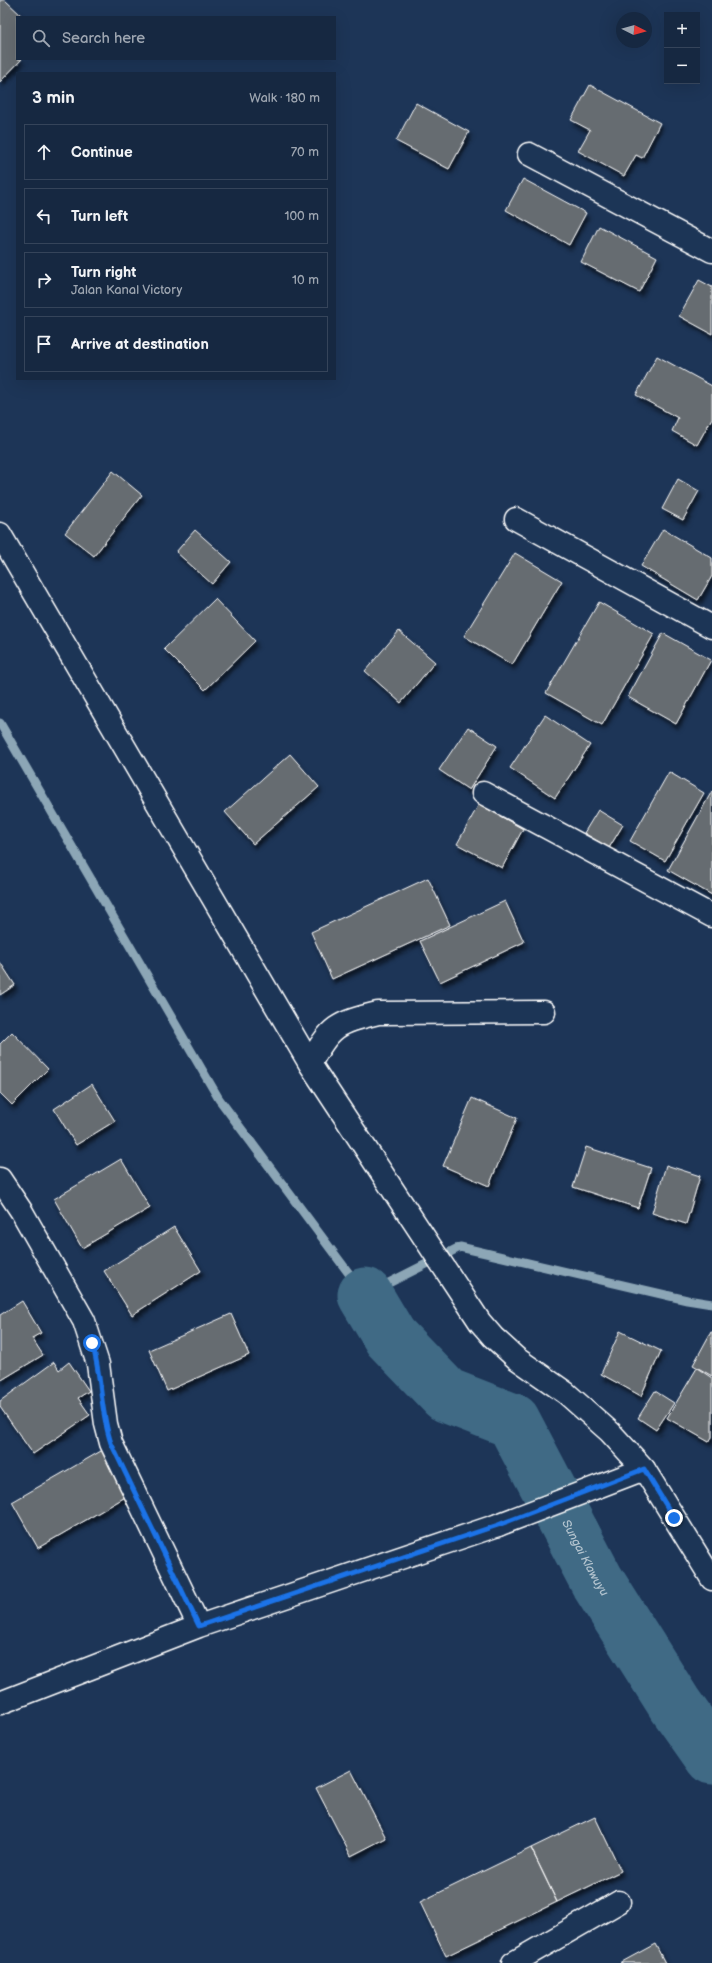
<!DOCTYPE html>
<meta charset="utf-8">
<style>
:root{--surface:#162841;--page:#23344c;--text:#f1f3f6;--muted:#9ea6b1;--line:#35445a}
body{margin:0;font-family:"Balsamiq Sans",sans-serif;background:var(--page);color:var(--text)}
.controls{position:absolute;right:12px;top:12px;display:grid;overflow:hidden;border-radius:0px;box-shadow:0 4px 16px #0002}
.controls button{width:36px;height:36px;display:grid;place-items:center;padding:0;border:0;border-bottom:1px solid var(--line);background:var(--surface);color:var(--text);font:20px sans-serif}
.compass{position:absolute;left:616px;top:12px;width:36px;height:36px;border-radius:50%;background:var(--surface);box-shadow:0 4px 16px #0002;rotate:95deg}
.stop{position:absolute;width:12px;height:12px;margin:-9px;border:3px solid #1a73e8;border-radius:50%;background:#fff}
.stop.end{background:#1a73e8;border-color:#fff;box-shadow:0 1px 4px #0008}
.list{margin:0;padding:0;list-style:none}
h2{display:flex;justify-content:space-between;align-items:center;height:52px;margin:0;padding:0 16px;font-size:17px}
h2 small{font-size:13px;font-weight:400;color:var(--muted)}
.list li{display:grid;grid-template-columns:26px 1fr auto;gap:12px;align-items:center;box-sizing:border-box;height:56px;margin:0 8px 8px;padding:0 8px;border:1px solid var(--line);border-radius:0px}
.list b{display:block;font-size:15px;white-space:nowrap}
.list p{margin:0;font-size:13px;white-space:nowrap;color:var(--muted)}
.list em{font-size:13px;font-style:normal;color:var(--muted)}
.icon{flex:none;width:22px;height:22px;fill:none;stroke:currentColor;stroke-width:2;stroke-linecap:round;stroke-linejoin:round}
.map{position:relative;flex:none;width:712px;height:1963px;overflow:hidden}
.search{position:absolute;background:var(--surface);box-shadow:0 4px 16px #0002;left:16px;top:16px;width:320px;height:44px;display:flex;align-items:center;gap:10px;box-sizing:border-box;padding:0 14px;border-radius:0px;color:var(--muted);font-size:15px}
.panel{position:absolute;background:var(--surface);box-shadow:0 4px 16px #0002;left:16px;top:72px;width:320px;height:308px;border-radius:0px}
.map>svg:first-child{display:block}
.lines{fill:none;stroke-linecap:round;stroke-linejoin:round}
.stream{stroke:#8ca6b6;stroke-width:9}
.river{stroke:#3f6a85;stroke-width:55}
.building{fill:#666c71;stroke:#fff;filter:url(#shadow)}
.minor-casing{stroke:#fff;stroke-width:25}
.tertiary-casing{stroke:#fff;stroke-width:25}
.minor{stroke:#1d3557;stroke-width:22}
.tertiary{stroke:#1d3557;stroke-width:22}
.route{stroke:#1a73e8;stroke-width:5}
.labels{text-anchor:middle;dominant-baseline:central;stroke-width:3;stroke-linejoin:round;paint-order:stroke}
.water-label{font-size:12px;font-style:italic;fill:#b2c3ce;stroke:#1d3557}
</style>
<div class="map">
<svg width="712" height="1963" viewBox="0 0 712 1963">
<defs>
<filter id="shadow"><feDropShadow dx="2.5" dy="4.5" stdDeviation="2" flood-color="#0009"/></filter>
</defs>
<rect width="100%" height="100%" fill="#1d3557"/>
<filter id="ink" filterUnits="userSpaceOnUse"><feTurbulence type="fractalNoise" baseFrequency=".025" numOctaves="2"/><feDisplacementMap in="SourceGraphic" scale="8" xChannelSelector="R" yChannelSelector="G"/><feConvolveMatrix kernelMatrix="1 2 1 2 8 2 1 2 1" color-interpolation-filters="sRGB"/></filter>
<g filter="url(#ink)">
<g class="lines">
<path class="stream" d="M0,723L219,1099L365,1295L460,1247L687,1300L712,1304"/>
<path class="river" id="s1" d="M365,1295L390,1337L446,1395L513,1421L597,1581L674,1703L712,1757"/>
</g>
<path class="building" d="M0,0H5L23,17H17V59H22L0,82Z
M590,85L660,123L642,158L636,155L624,176L578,151L590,130L571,120Z
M416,103L469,132L449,169L396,141Z
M523,179L586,213L569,245L506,210Z
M599,226L657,257L639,292L581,262Z
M699,280L712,287V334L679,316Z
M657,356L712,386V418L697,445L672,431L678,418L636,395Z
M113,471L142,495L94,556L65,533Z
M678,479L699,491L683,520L662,509Z
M663,529L712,558V576L698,600L641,566Z
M195,530L231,562L212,584L176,552Z
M515,553L562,581L512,665L464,636Z
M215,599L255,641L205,690L164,649Z
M599,602L654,634L602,725L546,693Z
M399,631L435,662L401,703L365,671Z
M663,633L711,660L676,724L628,697Z
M545,715L590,745L555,798L510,768Z
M468,727L497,746L469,790L439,770Z
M290,754L319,787L253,844L225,812Z
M669,772L704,793L665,861L630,841Z
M712,791V895L668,870Z
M479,804L523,829L502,868L457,844Z
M598,810L623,825L609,848L584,833Z
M428,878L450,925L332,979L311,932Z
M505,901L524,942L440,982L420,941Z
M0,962L15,985L0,995Z
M12,1032L48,1069L12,1105L0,1093V1044Z
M92,1084L115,1121L76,1145L54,1109Z
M472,1098L517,1118L489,1186L443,1166Z
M586,1147L651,1168L638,1208L573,1187Z
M121,1159L150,1208L82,1248L54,1199Z
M666,1165L700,1176L686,1224L652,1213Z
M174,1227L201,1271L132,1315L104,1271Z
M22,1301L41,1333L32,1338L43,1355L0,1381V1315Z
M231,1314L249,1355L167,1391L149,1350Z
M620,1331L661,1351L641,1396L601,1374Z
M711,1332H712V1376L693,1365Z
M54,1362L59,1370L69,1362L89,1391L78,1398L90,1415L33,1454L0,1407V1401Z
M697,1368L712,1378V1437L709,1442L667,1418Z
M655,1391L674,1403L656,1430L638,1418Z
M108,1447L134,1492L38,1548L12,1502Z
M351,1770L386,1838L351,1856L316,1788Z
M595,1817L621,1871L557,1902L531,1848Z
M531,1848L557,1902L446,1956L420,1902Z
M655,1944L665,1963H620Z"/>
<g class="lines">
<g class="minor-casing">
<path id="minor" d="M529,154L712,251
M516,519L712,627
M0,534L310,1064L480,1322L493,1337L516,1358L566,1393L610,1432L644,1469
M483,793L712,916
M310,1064C330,1026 337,1023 378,1013L544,1012
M0,1179L22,1212L84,1321L98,1364L106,1424L111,1443L199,1626
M0,1703L199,1626L498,1525
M513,1963L619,1902"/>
</g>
<g class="tertiary-casing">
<path id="tertiary" d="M498,1525L644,1469L712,1579"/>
</g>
<use href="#minor" class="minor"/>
<use href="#tertiary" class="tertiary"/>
</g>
</g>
<g class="lines" filter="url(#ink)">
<path class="route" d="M92,1343C102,1376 100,1411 111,1443L199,1626L498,1525L644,1469L674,1518"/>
</g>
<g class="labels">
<g class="water-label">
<text stroke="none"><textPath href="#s1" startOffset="356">Sungai Klawuyu</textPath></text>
</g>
</g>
</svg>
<div class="controls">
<button>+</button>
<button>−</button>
</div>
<svg class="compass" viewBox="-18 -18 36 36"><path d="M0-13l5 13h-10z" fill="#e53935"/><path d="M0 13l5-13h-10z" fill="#9ea6b1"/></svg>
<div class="stop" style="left:92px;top:1343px"></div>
<div class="stop end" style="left:674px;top:1518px"></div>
<div class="search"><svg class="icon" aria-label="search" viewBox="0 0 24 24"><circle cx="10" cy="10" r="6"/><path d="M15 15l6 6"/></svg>Search here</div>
<section class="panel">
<h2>3 min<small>Walk · 180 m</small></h2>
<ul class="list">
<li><svg class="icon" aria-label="ahead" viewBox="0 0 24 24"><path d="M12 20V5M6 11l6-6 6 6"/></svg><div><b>Continue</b></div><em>70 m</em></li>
<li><svg class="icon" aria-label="left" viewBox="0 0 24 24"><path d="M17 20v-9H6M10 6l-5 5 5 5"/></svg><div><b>Turn left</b></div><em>100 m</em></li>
<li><svg class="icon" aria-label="right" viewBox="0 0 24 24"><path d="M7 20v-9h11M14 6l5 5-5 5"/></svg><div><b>Turn right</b><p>Jalan Kanal Victory</p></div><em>10 m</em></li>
<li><svg class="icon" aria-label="arrive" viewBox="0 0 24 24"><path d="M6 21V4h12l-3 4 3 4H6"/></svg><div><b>Arrive at destination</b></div></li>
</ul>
</section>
</div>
